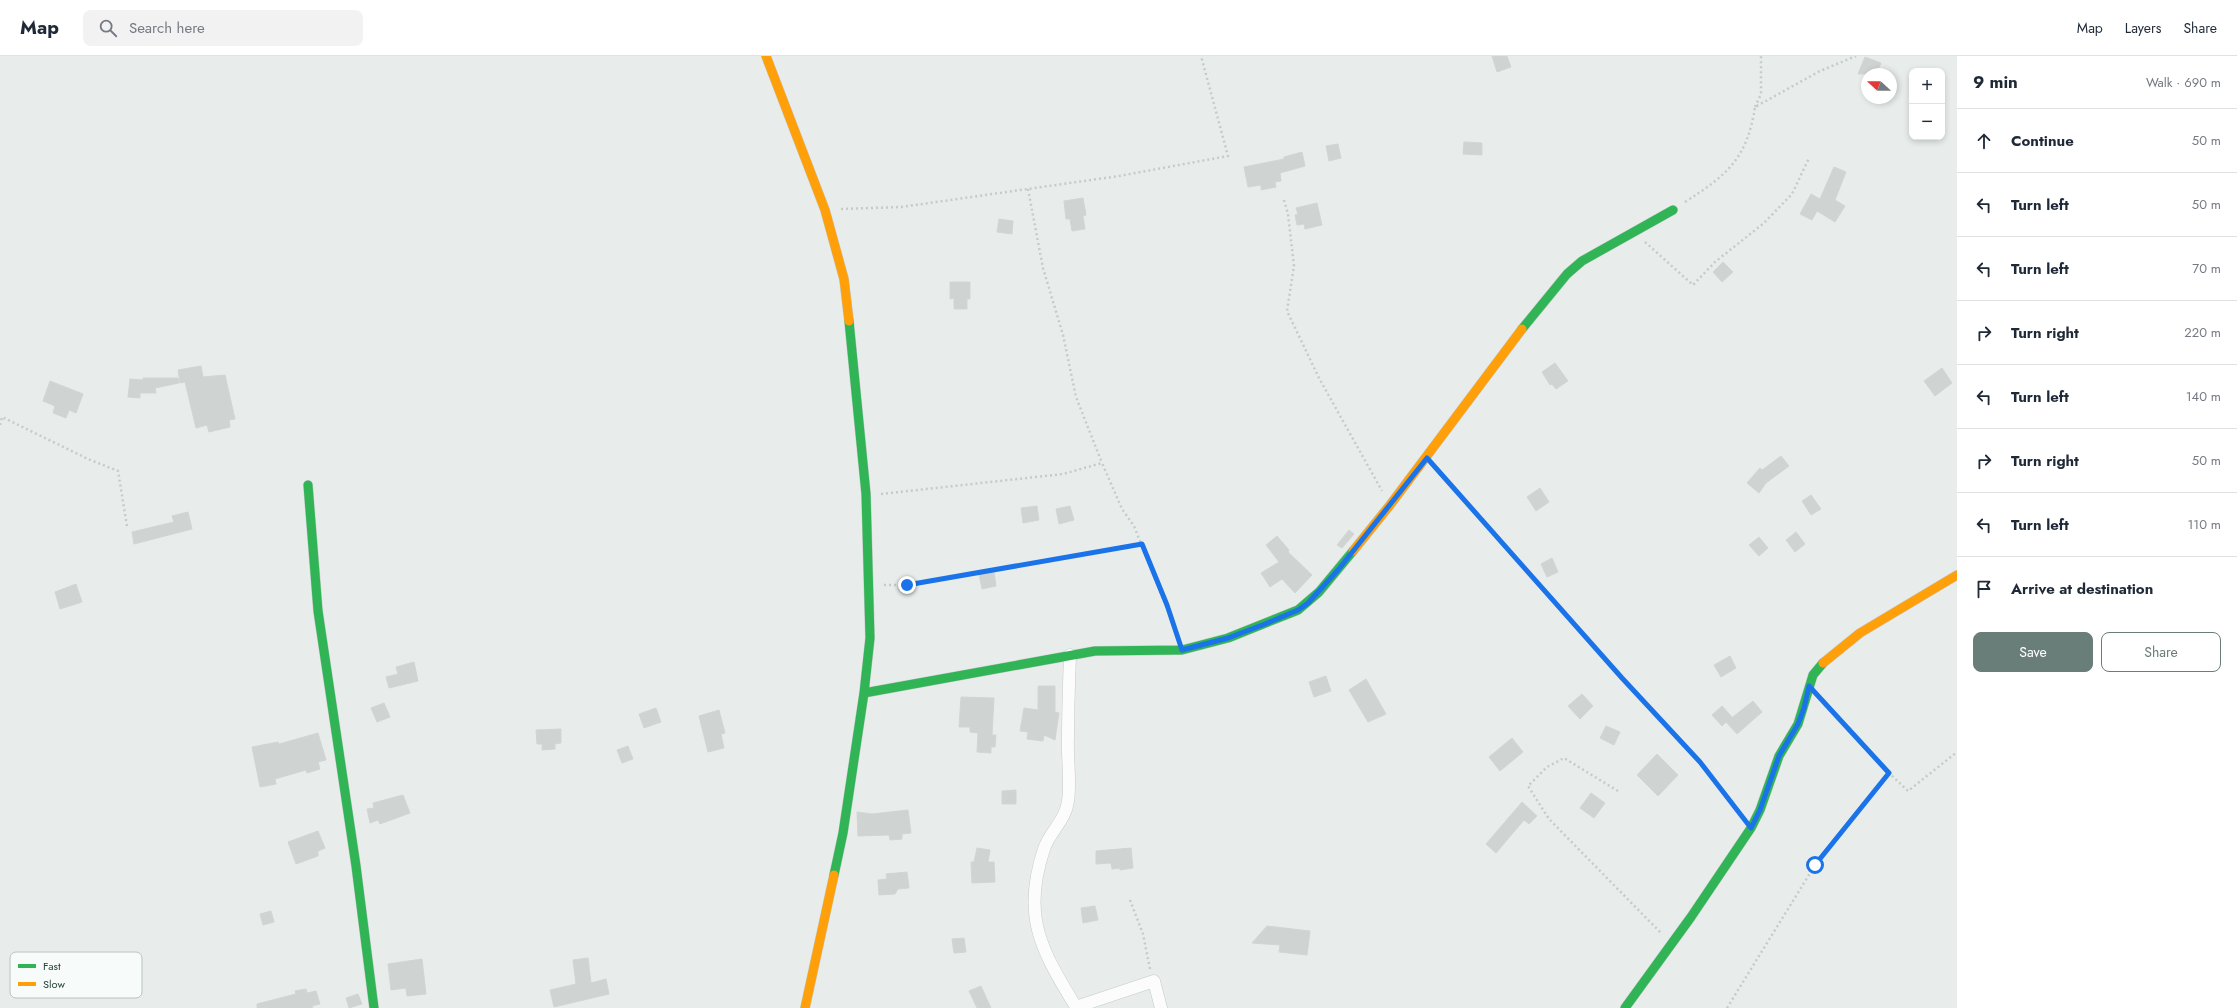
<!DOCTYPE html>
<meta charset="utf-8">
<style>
:root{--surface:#fff;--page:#f2f2f3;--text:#1f2937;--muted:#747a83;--line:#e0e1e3;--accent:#697e78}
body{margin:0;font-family:Jost,sans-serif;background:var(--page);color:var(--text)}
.controls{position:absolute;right:12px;top:12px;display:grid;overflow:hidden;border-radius:8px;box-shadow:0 2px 6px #0003}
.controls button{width:36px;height:36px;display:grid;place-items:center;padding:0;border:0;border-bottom:1px solid var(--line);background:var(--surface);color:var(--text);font:20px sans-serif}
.compass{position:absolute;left:1861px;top:12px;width:36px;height:36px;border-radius:50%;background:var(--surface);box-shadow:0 2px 6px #0003;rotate:291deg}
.stop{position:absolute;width:12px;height:12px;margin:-9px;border:3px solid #1a73e8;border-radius:50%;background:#fff}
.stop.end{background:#1a73e8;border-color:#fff;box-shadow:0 1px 4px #0008}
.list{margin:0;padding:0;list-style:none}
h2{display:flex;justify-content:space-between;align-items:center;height:52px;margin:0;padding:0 16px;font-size:17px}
h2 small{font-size:13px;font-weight:400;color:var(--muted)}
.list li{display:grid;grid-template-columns:26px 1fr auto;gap:12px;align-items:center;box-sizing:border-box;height:64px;padding:0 16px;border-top:1px solid var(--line)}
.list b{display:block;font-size:15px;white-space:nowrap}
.list em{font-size:13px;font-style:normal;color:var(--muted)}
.actions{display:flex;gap:8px;padding:12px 16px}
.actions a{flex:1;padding:9px 0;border:1px solid var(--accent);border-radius:8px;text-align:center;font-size:14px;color:var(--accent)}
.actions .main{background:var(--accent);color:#fff}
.icon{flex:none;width:22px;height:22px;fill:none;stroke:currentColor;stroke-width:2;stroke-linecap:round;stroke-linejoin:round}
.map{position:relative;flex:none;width:1957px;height:952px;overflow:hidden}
header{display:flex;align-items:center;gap:24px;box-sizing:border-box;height:56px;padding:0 20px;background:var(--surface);border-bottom:1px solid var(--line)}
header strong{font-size:19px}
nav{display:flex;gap:22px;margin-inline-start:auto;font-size:14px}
.search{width:280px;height:36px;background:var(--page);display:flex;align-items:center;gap:10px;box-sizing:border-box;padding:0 14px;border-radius:8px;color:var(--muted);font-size:15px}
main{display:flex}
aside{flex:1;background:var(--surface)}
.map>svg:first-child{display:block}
.building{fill:#cfd4d2;stroke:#d1d6d4}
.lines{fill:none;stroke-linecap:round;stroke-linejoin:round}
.street-casing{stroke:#c5cac8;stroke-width:13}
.fast-casing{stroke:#c3cbc8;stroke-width:10}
.slow-casing{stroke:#c3cbc8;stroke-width:10}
.path{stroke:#c3ccca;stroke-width:2.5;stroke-dasharray:2 3;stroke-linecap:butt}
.street{stroke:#fcfcfc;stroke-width:12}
.fast{stroke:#30b455;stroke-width:9}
.slow{stroke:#ff9f0a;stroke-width:9}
.route{stroke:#1a73e8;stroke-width:5}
.key{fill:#f7fbf9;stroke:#b8c4c0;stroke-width:1}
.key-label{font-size:11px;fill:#24423a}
</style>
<header>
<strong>Map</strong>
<div class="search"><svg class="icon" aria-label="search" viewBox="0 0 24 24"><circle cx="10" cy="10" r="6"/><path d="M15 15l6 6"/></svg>Search here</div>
<nav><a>Map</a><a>Layers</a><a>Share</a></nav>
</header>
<main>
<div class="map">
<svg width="1957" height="952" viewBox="0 0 1957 952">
<rect width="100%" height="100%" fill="#e8edeb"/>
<path class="building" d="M1492,0H1507L1511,11L1497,16Z
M1865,1L1881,7L1876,18H1858Z
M1464,86L1482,87V99L1463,98Z
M1338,88L1341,102L1329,105L1326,90Z
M1302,96L1305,110L1280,117L1281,125L1275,126L1276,131L1261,134V129L1248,131L1244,111L1284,103V101Z
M1834,111L1846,116L1835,144L1845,150L1835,166L1817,155L1812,164L1800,158L1811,138L1820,143Z
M1083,142L1086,159L1083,160L1085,173L1072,175L1070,163H1066L1064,145Z
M1317,147L1322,169L1305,173L1304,168L1297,169L1295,159L1298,158L1296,152Z
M999,163L1013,165L1012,178L997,176Z
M1723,206L1733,216L1722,226L1713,216Z
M950,226H970V243H967V253H954V242L950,243Z
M1555,307L1568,325L1556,333L1552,328L1550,329L1542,316Z
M201,310L203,321L225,319L235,363L229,364L230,371L209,376L207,369L196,372L185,326L180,327L178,314Z
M1942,312L1952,327L1935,340L1924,325Z
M143,322H178L179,327L155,332L156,337H140V342L128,341L130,323L143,324Z
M50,325L83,338L76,357L69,354L66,362L53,357L55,350L43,345Z
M1781,400L1789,410L1766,427L1759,437L1747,427L1760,412L1762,414Z
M1540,432L1549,446L1536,455L1527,441Z
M1811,439L1821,453L1811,459L1802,445Z
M1037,450L1039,464L1023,467L1021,452Z
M1070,450L1074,464L1059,468L1056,453Z
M188,456L192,473L134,488L132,476L174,466L172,460Z
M1349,474L1354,478L1342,492L1337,489Z
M1796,476L1805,488L1795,496L1786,484Z
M1277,480L1289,494L1288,496L1312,519L1295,537L1282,523L1270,531L1261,517L1279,506L1266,489Z
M1759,481L1768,492L1759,500L1749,489Z
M1552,502L1558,516L1547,521L1541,508Z
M994,516L996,530L982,533L979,518Z
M76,528L82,546L60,553L55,536Z
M1730,600L1736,612L1721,621L1714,609Z
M414,606L418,625L389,632L386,621L398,618L396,611Z
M1326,620L1331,635L1314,641L1309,626Z
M1366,623L1386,658L1368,666L1349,634Z
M1038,630H1055V656L1059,657L1055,684L1044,679L1043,685L1027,683L1028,676L1020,675L1024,652L1038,654Z
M1582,638L1593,650L1580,663L1568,650Z
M961,641L994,642L992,679H996L995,691H991V697L977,696L978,677L970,676V671H959Z
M1753,645L1762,656L1737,678L1726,666L1722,670L1712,659L1722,650L1732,661L1729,664Z
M384,647L390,661L377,666L371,652Z
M656,652L661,666L644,672L639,658Z
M719,654L725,677L721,678L724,692L708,696L699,660Z
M1606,670L1620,676L1614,689L1600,682Z
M561,673V687L555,688V693L542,694V688H537L536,674Z
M318,677L326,704L318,706L320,713L307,717L306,714L275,723L276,728L260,731L252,691L278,686L279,688Z
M1512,682L1523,696L1500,715L1489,701Z
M628,690L633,703L622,707L617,694Z
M1657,698L1678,719L1658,740L1637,719Z
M1016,734V748H1002V735Z
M1591,737L1605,747L1594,762L1580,752Z
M403,739L410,757L380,768L378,764L370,767L367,753L374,752L373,747Z
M1522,746L1537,760L1529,768L1524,764L1496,797L1486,788Z
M908,754L911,777L902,778V783L890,784L889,779L858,780L857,756L872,758Z
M318,775L325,792L318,795V800L296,808L288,786Z
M977,792L990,794L988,806H994L995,826L972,827L971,806H974Z
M1131,792L1133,812L1120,814V812L1112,813L1111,807L1096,808V795Z
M907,816L909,832L898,833L895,838L879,839L878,824L887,823L886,818Z
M1095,850L1098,864L1083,867L1081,852Z
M271,855L274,866L263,869L260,858Z
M1267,870L1310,875L1307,899L1279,896L1280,889L1252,887Z
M964,882L966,896L954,897L952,883Z
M588,902L591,927L606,923L609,938L554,951L550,934L576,928L573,904Z
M422,903L426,938L407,940L406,932L391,934L388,908Z
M981,930L991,952H977L969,935Z
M306,933L307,937L316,935L320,948L312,950L313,952H257V948L296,938L295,935Z
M358,938L362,948L349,952L346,942Z"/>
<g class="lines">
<g class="street-casing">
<path id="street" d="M1070,599C1069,627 1068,654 1068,681C1067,702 1071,724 1068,745C1066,764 1050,775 1044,793C1021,861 1042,895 1076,951L1154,925L1161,952"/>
</g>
<g class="fast-casing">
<path id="fast" d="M1522,273L1567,218L1582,205L1673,154
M308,429L318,555L356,810L374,952
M864,637L1095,595L1182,594L1228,582L1298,554L1319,536L1353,495
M834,819L843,777L864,637L870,582L866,438L849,265
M1625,952L1691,861L1751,772L1760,754L1779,700L1798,668L1813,619L1823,607"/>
</g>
<g class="slow-casing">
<path id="slow" d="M766,0L825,154L844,223L849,265
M1353,495L1390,449L1522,273
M1823,607L1860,577L1957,519
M805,952L834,819"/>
</g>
<path class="path" d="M1755,51L1761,38V0
M1028,133L1043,212L1063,279L1076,341L1102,407
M1284,144L1288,158L1294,210L1287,255L1319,322L1382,435
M1685,146C1727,119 1747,103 1755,51L1820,15L1856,0
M841,153L901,151L1119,120L1228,100L1201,0
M1645,186L1693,229L1715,206L1764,167L1792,138L1809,102
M0,369L2,361L88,403L118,415L127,470
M1437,413L1622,622L1700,706L1741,759
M881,438L1063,418L1102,407L1122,453L1134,470L1177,578
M884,529H907L1142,488
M1822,644L1889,717
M1618,735L1564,702L1547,711L1528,730L1549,763L1661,877
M1130,844L1143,878L1150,913
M1727,952L1815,809L1889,717L1908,735L1957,696"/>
<use href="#street" class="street"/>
<use href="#fast" class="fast"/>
<use href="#slow" class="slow"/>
</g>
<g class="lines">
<path class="route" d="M907,529L1142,488L1167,549L1182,594L1228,582L1265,568L1298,554L1308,547L1338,514L1427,402L1622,622L1700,706L1751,772L1760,754L1779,700L1798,668L1804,652L1809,630L1889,717L1815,809"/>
</g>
<rect x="10" y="896" width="132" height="46" rx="6" class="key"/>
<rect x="18" y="908" width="18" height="4" fill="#30b455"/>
<rect x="18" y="926" width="18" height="4" fill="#ff9f0a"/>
<g class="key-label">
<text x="43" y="914">Fast</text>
<text x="43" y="932">Slow</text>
</g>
</svg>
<div class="controls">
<button>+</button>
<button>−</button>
</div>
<svg class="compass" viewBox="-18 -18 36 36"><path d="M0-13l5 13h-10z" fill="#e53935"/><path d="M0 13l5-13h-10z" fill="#747a83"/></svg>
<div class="stop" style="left:1815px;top:809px"></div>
<div class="stop end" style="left:907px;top:529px"></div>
</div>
<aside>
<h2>9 min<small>Walk · 690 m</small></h2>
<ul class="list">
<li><svg class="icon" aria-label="ahead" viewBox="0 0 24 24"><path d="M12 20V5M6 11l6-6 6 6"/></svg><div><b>Continue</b></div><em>50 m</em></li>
<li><svg class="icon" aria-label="left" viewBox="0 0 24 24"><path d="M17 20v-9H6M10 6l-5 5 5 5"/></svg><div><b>Turn left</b></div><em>50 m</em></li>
<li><svg class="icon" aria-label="left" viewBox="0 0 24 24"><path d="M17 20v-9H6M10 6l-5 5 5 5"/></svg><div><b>Turn left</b></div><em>70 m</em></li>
<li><svg class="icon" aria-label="right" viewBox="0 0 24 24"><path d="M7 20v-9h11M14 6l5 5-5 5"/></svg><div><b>Turn right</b></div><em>220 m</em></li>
<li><svg class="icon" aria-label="left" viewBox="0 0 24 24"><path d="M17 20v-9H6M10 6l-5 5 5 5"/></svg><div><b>Turn left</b></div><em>140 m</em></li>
<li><svg class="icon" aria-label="right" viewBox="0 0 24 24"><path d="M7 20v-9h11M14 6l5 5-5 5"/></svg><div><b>Turn right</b></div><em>50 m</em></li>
<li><svg class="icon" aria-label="left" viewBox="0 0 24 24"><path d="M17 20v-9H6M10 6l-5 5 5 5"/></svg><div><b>Turn left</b></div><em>110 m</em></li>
<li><svg class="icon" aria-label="arrive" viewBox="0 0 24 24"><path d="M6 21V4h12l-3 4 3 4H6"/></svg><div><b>Arrive at destination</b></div></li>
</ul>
<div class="actions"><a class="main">Save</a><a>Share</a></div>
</aside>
</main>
